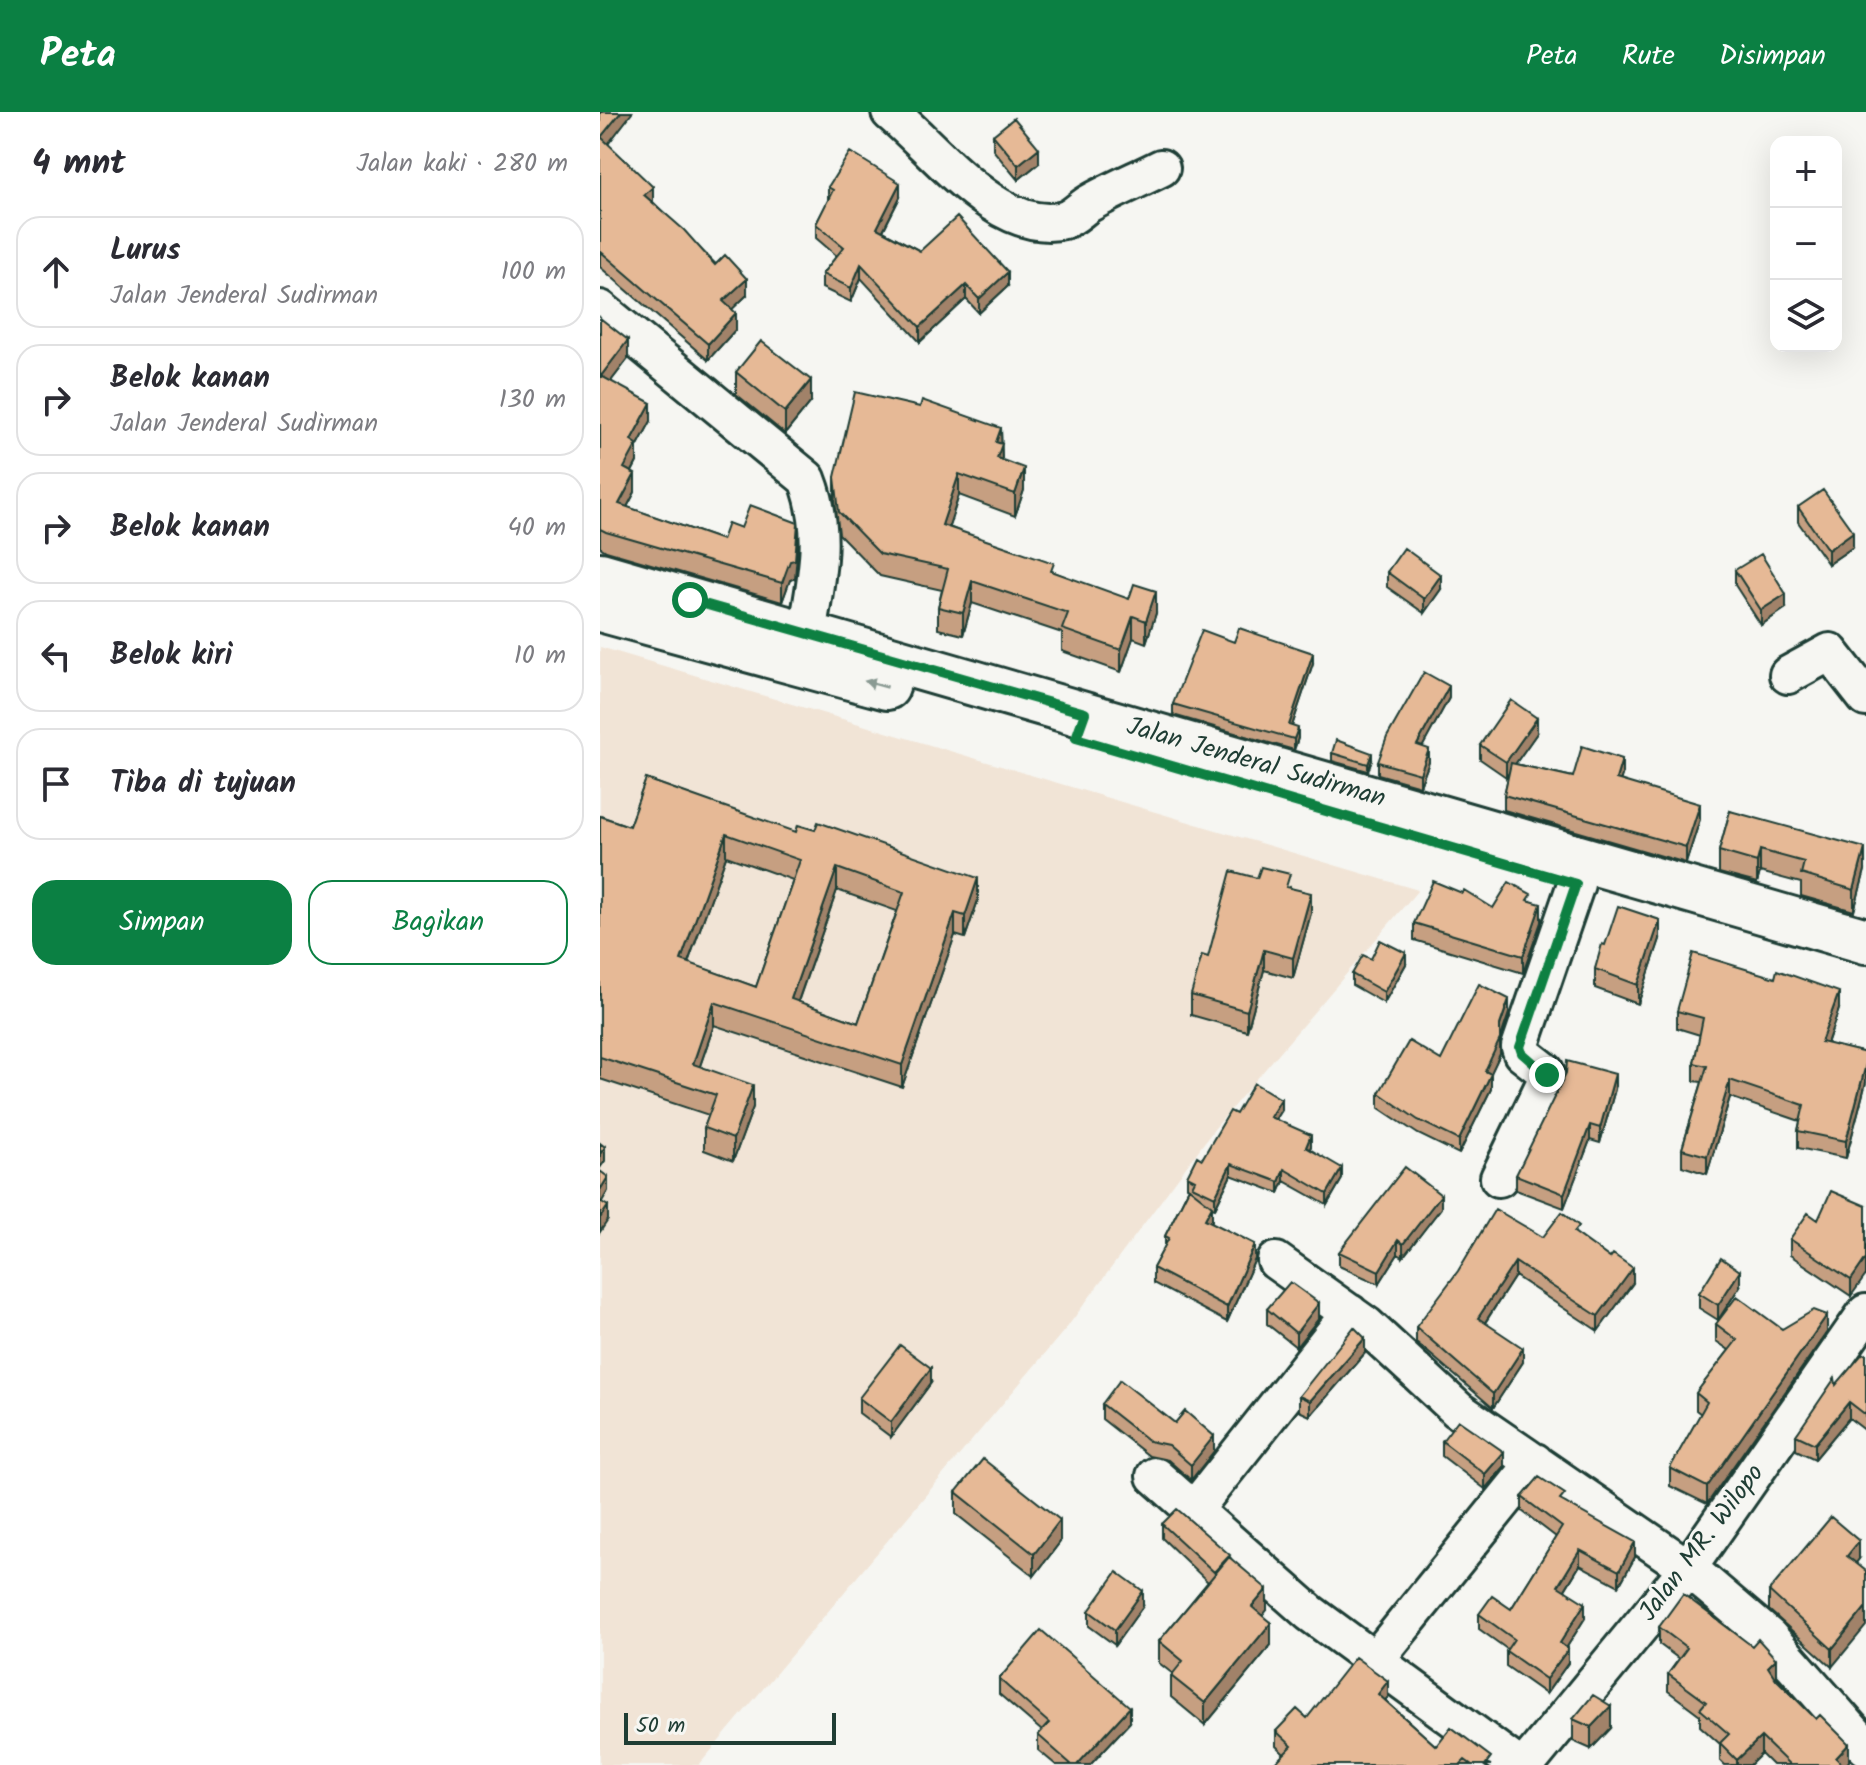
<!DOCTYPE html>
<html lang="id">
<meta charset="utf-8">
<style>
:root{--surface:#fff;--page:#f2f2f3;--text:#2b2b33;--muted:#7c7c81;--line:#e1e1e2;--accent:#0b8043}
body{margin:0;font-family:Kalam,sans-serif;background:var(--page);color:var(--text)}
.controls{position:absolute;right:24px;top:24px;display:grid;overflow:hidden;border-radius:16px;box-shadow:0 8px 32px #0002}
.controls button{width:72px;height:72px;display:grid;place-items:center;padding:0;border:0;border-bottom:2px solid var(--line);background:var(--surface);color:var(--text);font:40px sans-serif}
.scale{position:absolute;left:24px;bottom:20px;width:212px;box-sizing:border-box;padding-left:8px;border:4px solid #1f3d34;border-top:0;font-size:22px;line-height:28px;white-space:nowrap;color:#1f3d34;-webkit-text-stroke:6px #f6f6f2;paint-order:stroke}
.stop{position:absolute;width:24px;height:24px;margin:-18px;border:6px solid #0b8043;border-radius:50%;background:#fff}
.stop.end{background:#0b8043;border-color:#fff;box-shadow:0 2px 8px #0008}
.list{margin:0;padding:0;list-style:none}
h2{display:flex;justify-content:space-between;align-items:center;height:104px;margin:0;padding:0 32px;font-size:34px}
h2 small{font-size:26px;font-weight:400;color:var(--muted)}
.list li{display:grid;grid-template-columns:52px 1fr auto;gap:24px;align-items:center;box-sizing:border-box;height:112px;margin:0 16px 16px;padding:0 16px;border:2px solid var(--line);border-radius:24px}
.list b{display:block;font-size:30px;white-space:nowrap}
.list p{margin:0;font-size:26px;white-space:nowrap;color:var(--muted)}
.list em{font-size:26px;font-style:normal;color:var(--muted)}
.actions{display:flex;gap:16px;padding:24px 32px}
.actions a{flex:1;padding:18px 0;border:2px solid var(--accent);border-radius:24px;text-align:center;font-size:28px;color:var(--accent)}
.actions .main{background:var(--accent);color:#fff}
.icon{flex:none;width:44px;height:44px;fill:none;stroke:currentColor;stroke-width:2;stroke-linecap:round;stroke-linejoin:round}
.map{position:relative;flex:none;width:1266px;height:1653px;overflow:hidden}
header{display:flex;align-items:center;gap:48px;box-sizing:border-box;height:112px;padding:0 40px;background:var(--accent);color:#fff}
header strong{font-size:38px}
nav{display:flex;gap:44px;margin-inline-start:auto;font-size:28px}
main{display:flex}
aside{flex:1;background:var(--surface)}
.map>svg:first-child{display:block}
.built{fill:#f1e4d6}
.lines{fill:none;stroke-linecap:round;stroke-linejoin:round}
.minor-casing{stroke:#1f3d34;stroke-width:42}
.major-casing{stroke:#1f3d34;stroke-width:50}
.minor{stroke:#f6f6f2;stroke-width:36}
.major{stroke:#f6f6f2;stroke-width:44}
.wall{fill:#c69f81;stroke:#1f3d34;stroke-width:2;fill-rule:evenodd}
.shaded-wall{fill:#a18269;stroke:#1f3d34;stroke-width:2}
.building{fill:#e6b996;stroke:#1f3d34;stroke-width:2;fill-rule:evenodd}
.oneway{fill:#8a9a93}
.route{stroke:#0b8043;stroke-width:10}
.labels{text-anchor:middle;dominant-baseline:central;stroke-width:6;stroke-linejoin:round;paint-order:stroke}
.street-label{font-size:26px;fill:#1f3d34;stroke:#f6f6f2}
</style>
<header>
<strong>Peta</strong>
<nav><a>Peta</a><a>Rute</a><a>Disimpan</a></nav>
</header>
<main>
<aside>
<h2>4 mnt<small>Jalan kaki · 280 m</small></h2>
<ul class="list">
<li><svg class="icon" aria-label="ahead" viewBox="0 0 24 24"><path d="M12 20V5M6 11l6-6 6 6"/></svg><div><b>Lurus</b><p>Jalan Jenderal Sudirman</p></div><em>100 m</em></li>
<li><svg class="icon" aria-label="right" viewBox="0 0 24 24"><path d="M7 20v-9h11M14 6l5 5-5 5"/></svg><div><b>Belok kanan</b><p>Jalan Jenderal Sudirman</p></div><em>130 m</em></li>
<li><svg class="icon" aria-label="right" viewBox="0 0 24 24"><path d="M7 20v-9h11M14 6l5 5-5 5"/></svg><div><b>Belok kanan</b></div><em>40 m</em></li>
<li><svg class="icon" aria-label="left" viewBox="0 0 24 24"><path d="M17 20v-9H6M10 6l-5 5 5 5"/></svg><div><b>Belok kiri</b></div><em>10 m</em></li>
<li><svg class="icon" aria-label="arrive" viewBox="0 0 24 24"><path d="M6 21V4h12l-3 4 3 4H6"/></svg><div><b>Tiba di tujuan</b></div></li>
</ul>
<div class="actions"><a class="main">Simpan</a><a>Bagikan</a></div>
</aside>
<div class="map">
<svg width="1266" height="1653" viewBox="0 0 1266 1653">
<rect width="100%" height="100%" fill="#f6f6f2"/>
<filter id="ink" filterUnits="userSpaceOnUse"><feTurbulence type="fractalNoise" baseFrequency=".0125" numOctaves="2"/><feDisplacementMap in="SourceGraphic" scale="16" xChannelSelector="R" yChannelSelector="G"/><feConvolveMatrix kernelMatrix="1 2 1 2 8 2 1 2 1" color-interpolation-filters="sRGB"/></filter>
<g filter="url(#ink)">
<path class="built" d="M0,535L818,778L615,1016L468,1214L99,1653H0Z"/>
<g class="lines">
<g class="minor-casing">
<path id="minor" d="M290,0C336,38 400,124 464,108C474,105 481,96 490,91C513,78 537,68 561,56
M0,197L207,367C228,420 216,467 207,521
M1188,563L1230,540L1266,586
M899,1066L947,967L945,959L922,941L920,935L976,772
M676,1149L766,1213L858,1298L1088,1456L1169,1525L1266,1635
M555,1364L710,1501L917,1653
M593,1399L750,1201
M776,1547L935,1350
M926,1653L1088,1456L1266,1201"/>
</g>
<g class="major-casing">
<path id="major" d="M0,463L1266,829
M0,497L287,575"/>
</g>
<use href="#minor" class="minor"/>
<use href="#major" class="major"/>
</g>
<path class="wall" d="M0,0H32L8,32L53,90L147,183L132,197L136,217L108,248L0,155Z
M393,23L439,51L418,68L393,38Z
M228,75L300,85L283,119L320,139L408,174L379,201L366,187L320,230L261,166L251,190L222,176V162L237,144L216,126V112L228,89Z
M0,206L28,247L11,269L51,309L37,335V350L32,360L35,380L27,395L122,428L197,442L195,466L190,468L182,490L6,439L0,435Z
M136,260L211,290L185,322L136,282Z
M401,316L402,348L424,378L415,404L359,383L349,415L454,460L556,501L546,531L533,526L521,560L462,539V521L372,491L363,523L338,517V495L342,478L280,464L239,422L235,387V365Z
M1198,395L1253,435L1228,452L1198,410Z
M1135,458L1186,496L1161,513L1135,473Z
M787,460L841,477L824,501L787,475Z
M634,530L713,551L692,614L698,626L694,638L573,603V592Z
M849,586L822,635L829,650L820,674L778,662V650Z
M937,621L915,652L973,665L1022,663L1020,668L1100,707L1086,751L904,698V683L909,661L906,665L880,647V633Z
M732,641L772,648L768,659L732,649Z
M46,667L378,788L365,826L355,823L302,975L114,913L100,954L153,995L133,1049L104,1038V1016L109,1003L0,967V704L29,714ZM126,744L193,768L156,875L88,851ZM237,778L297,799L258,911L198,890Z
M1130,699L1265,758L1254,799L1201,784V771L1160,760L1157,771L1119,761V739Z
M690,775L711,801L693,866L664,858L647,919L591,903V883L608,845Z
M931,789L941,810L923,861L814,828V811Z
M1060,827L1038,892L995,876V857L1005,833Z
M771,847L806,852L784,891L752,873V862Z
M1239,897L1227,932L1266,941V970L1246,1046L1198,1036V1019L1200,1009L1130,985L1107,1062L1082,1054V1037L1102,970L1094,969V951L1100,923L1077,916V899Z
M909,901L900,928V942L890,962L891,977L859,1042L818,1022L779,996V981L841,948Z
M1015,977L1000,1031L990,1028L964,1096L916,1078V1063Z
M681,998L675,1007L711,1034L710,1037L742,1067L727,1093L684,1069L679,1081L631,1063L615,1096L612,1095L611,1110L655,1147L627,1210L553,1171V1156L565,1134V1124L589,1076L587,1075V1064L602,1047L636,1002Z
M1266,1094L1251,1184L1190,1143V1127L1218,1108Z
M841,1096L803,1145L798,1142L779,1172L739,1154V1140Z
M979,1124L1033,1171L998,1219L915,1164L885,1211L923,1250L893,1296L816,1230V1215L943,1125Z
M1140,1174L1118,1208L1099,1196V1181Z
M667,1197L719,1206L696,1235L667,1212Z
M1116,1212L1227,1220L1107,1392L1070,1374V1356L1101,1302L1096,1298V1281L1129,1238L1116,1229Z
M765,1241L710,1304L699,1299V1284Z
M1266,1243V1319L1249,1306L1215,1347L1196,1338V1323L1236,1273Z
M331,1271L291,1325L259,1301V1286Z
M502,1292L575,1311L614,1339L591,1368L568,1348L549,1344L502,1307Z
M842,1329L904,1355L885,1377L842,1344Z
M356,1380L460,1430L434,1464L356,1402Z
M922,1385L965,1391L1035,1445L1019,1474L980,1453L965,1478L985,1506L966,1536L968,1551L946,1582L906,1554V1539L907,1537L879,1517V1502L911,1497L956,1425L922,1399Z
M562,1412L630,1445L667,1498L662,1504L671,1533L605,1613L571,1585V1564L573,1562L559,1551V1529L608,1470L562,1426Z
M1259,1447L1256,1451L1232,1555L1169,1498V1479Z
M543,1494L515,1533L489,1514V1499Z
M1059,1515L1176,1564L1249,1649L1246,1653H1172L1161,1642L1150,1653H1125L1120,1648V1632L1100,1614V1603L1068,1579V1562L1079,1547L1059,1532Z
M399,1567L530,1610L490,1653H456L438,1638V1623L442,1619L399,1582Z
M788,1585L785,1588L836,1634L891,1653H675V1651L684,1642L676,1634V1619L707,1606Z
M973,1607L1011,1616L991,1637L973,1629Z"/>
<path class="shaded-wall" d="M21,0H32V1L1,41V25Z
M439,36V51L418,68V53Z
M300,71V85L277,130V116Z
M53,75V91L44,83Z
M261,152V166L251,190V176Z
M408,160V174L379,201V187Z
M147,167V183L123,206V189Z
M366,173V187L320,230V215Z
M136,201V217L108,248V232Z
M28,228V247L1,282V264Z
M211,268V290L185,322V300Z
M51,291V309L37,335V350L24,374V356L31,328Z
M401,316L402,354L397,368L396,330Z
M424,356V378L415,404V382Z
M35,362V380L19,410V392Z
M359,362V383L342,435V413Z
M198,411L197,442L195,466L190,468L182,490V471Z
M1253,420V435L1228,452V438Z
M841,463V477L824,501V487Z
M372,469V491L363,523V501Z
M556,479V501L546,531V509Z
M1186,482V496L1161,513V498Z
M533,504V526L521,560V538Z
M713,541V551L689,623V613Z
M849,574V586L817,645V633Z
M937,606V621L906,665V650Z
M698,616V626L694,638V627Z
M829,637V650L820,674V662Z
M772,641V648L768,659V652Z
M1022,647V663L1016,683V667Z
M1100,692V707L1086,751V735Z
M126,722V744L81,870V848Z
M1265,736V758L1254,799V778Z
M1160,738V760L1157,771V750Z
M237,756V778L191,909V887Z
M378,766V788L365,826V804Z
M711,781V801L693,866V846Z
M941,792V810L923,861V844Z
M355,801V823L302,975V953Z
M1060,808V827L1038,892V873Z
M664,838V858L647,919V899Z
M806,841V852L784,891V880Z
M1239,880V897L1221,948V930Z
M909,887V901L900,928V942L885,974V959Z
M114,890V913L93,974V952Z
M1266,952V970L1246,1046V1029Z
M891,962V977L859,1042V1028Z
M1015,962V977L1000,1031V1016Z
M1130,968V985L1107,1062V1044Z
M153,973V995L133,1049V1027Z
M681,987V998L670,1016V1005Z
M990,1013V1028L964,1096V1082Z
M711,1023V1034L706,1046V1035Z
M5,1035V1049L0,1056V1042Z
M631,1052V1063L615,1096V1085Z
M742,1056V1067L727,1093V1082Z
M684,1057V1069L679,1081V1070Z
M8,1065V1079L0,1093V1078Z
M841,1083V1096L803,1145V1132Z
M8,1094V1108L0,1120V1106Z
M612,1094V1109L605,1122V1107Z
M798,1128V1142L779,1172V1159Z
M655,1132V1147L627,1210V1195Z
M1266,1146V1163L1251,1184V1168Z
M915,1150V1164L878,1221V1206Z
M1033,1156V1171L998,1219V1204Z
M1140,1159V1174L1118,1208V1193Z
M719,1191V1206L696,1235V1221Z
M1227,1203V1220L1107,1392V1375Z
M765,1226V1241L710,1304V1289Z
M923,1236V1250L893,1296V1282Z
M331,1256V1271L291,1325V1310Z
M1249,1290V1306L1215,1347V1332Z
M614,1324V1339L591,1368V1353Z
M904,1340V1355L885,1377V1362Z
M460,1408V1430L434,1464V1442Z
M1259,1429V1447L1247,1462V1444Z
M1035,1430V1445L1019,1474V1459Z
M980,1438V1453L958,1489V1474Z
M667,1477V1498L652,1517V1495Z
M543,1479V1494L515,1533V1518Z
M985,1491V1506L960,1546V1531Z
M1266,1495V1514L1232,1555V1537Z
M671,1511V1533L605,1613V1591Z
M968,1537V1551L946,1582V1567Z
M1176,1547V1564L1168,1572V1555Z
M788,1569V1585L778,1597V1582Z
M1011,1594V1616L991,1637V1615Z
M530,1595V1610L490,1653H477Z
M1161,1625V1642L1150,1653H1137V1648Z
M1249,1632V1649L1246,1653H1236V1646Z"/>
<path class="building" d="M0,0H21L1,25L53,75L44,83L84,118L115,153L125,143L147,167L123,189L136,201L108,232L0,139Z
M414,6L439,36L418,53L393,23Z
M250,40L300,71L277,116L320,139L357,105L408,160L379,187L366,173L320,215L261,152L251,176L222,162L244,135L216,112L233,78L228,75Z
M0,206L28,228L1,264L51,291L31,328L37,332L24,356L35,362L19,392L122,428L128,411L141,416L150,393L198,411L195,448L190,449L182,471L6,420L0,417Z
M161,229L211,268L185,300L136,260Z
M255,280L320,295L322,288L401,316L396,330L402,332L397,346L424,356L415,382L359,362L342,413L454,451L451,459L529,487L534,472L556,479L546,509L533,504L521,538L462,517L468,501L372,469L363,501L338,495L348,457L280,442L239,400L235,365Z
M1223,378L1253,420L1228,438L1198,395Z
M804,436L841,463L824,487L787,460Z
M1161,442L1186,482L1161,498L1135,458Z
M639,516L713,541L689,613L698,616L694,627L573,592L602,518L634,530Z
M824,560L849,574L817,633L829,637L820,662L778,650L787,625Z
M911,588L937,606L906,650L880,633Z
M736,628L772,641L768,652L732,641Z
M982,634L1022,647L1016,667L1100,692L1086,735L904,683L911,651L973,665Z
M46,667L196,720L198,713L215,718L218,710L378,766L365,804L355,801L302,953L114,890L93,952L153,973L133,1027L104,1016L116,983L0,945V704L29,714ZM126,722L200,748L156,875L81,848ZM237,756L304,780L258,911L191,887Z
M1130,699L1265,736L1254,778L1201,762L1204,750L1160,738L1157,750L1119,739Z
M661,755L690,762L686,775L711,781L693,846L664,838L647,899L591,883L602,843L608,845L631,759L657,766Z
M833,769L862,781L864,778L893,796L909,770L931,782L927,788L941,792L923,844L814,811Z
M1018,794L1060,808L1038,873L995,857L1002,832L1005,833Z
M780,828L806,841L784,880L752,862L763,843L771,847Z
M1093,841L1175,866L1177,858L1239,880L1221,930L1266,941V952L1246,1029L1198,1019L1204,993L1130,968L1107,1044L1082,1037L1107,954L1094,951L1103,906L1077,899Z
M879,872L909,887L900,913V927L885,959L891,962L859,1028L818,1008L779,981L809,929L841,948Z
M967,949L1015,962L1000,1016L990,1013L964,1082L916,1063L966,961Z
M654,971L681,987L670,1005L711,1023L706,1035L742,1056L727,1082L684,1057L679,1070L631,1052L615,1085L592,1074L595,1068L587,1064L597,1044L602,1047L630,999L636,1002Z
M0,1031L5,1035L0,1042Z
M805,1055L841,1083L803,1132L798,1128L779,1159L739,1140Z
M0,1059L8,1065L0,1078Z
M589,1076L612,1094L605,1107L655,1132L627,1195L553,1156L569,1126L565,1124Z
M1231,1079L1266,1094V1146L1251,1168L1190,1127L1208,1101L1218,1108Z
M0,1089L8,1094L0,1106Z
M895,1097L943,1125L962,1100L979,1114L974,1120L1010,1146L1013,1142L1033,1156L998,1204L915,1150L878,1206L923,1236L893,1282L816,1215L858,1159Z
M1121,1146L1140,1159L1118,1193L1099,1181Z
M690,1170L719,1191L696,1221L667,1197Z
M1137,1184L1182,1217L1214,1198L1227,1203L1107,1375L1070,1356L1107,1290L1096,1281L1137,1228L1116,1212Z
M754,1215L765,1226L710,1289L699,1284Z
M300,1233L331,1256L291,1310L259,1286Z
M1263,1241L1266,1243V1303L1249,1290L1215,1332L1196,1323L1235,1266L1236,1273Z
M520,1268L575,1311L585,1299L614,1324L591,1353L568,1333L549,1329L502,1292Z
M858,1308L904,1340L885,1362L842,1329Z
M383,1347L460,1408L434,1442L356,1380Z
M939,1365L965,1382L960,1388L1035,1430L1019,1459L980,1438L958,1474L985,1491L960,1531L968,1537L946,1567L906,1539L914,1527L879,1502L892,1484L911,1497L962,1415L922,1385Z
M577,1397L630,1443L614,1460L562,1412Z
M1231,1405L1259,1429L1247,1444L1266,1459V1495L1232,1537L1169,1479Z
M629,1445L667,1477L652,1495L671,1511L605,1591L571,1564L583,1549L559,1529Z
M517,1460L543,1479L515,1518L489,1499Z
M1083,1482L1152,1534L1158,1527L1176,1547L1168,1555L1176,1567L1216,1607L1220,1603L1249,1632L1236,1646L1243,1653H1190L1161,1625L1137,1648L1120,1631L1129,1622L1100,1597L1106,1590L1068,1562L1087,1536L1059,1515Z
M441,1518L530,1595L477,1653H472L438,1623L449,1611L399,1567Z
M755,1545L788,1569L778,1582L836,1634L851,1615L891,1645L885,1653H872L865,1648L860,1653H678L675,1651L692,1634L676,1619L697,1597L707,1606Z
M993,1583L1011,1594L991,1615L973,1607Z"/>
<defs><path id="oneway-solid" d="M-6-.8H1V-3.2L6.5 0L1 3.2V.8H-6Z" transform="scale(2)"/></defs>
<use class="oneway" href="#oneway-solid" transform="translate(276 572) rotate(-165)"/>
</g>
<g class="lines" filter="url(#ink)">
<path class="route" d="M90,488L485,601L476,626L976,772L920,935L922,941L947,963"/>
</g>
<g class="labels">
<g class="street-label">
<text transform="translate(656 651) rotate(16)">Jalan Jenderal Sudirman</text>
<text transform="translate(1102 1431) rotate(-53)">Jalan MR. Wilopo</text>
</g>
</g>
</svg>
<div class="controls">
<button>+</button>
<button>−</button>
<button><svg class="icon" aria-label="layers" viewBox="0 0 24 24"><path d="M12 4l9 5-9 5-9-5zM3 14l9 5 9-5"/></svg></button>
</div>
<div class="scale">50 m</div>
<div class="stop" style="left:90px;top:488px"></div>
<div class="stop end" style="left:947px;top:963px"></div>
</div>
</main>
